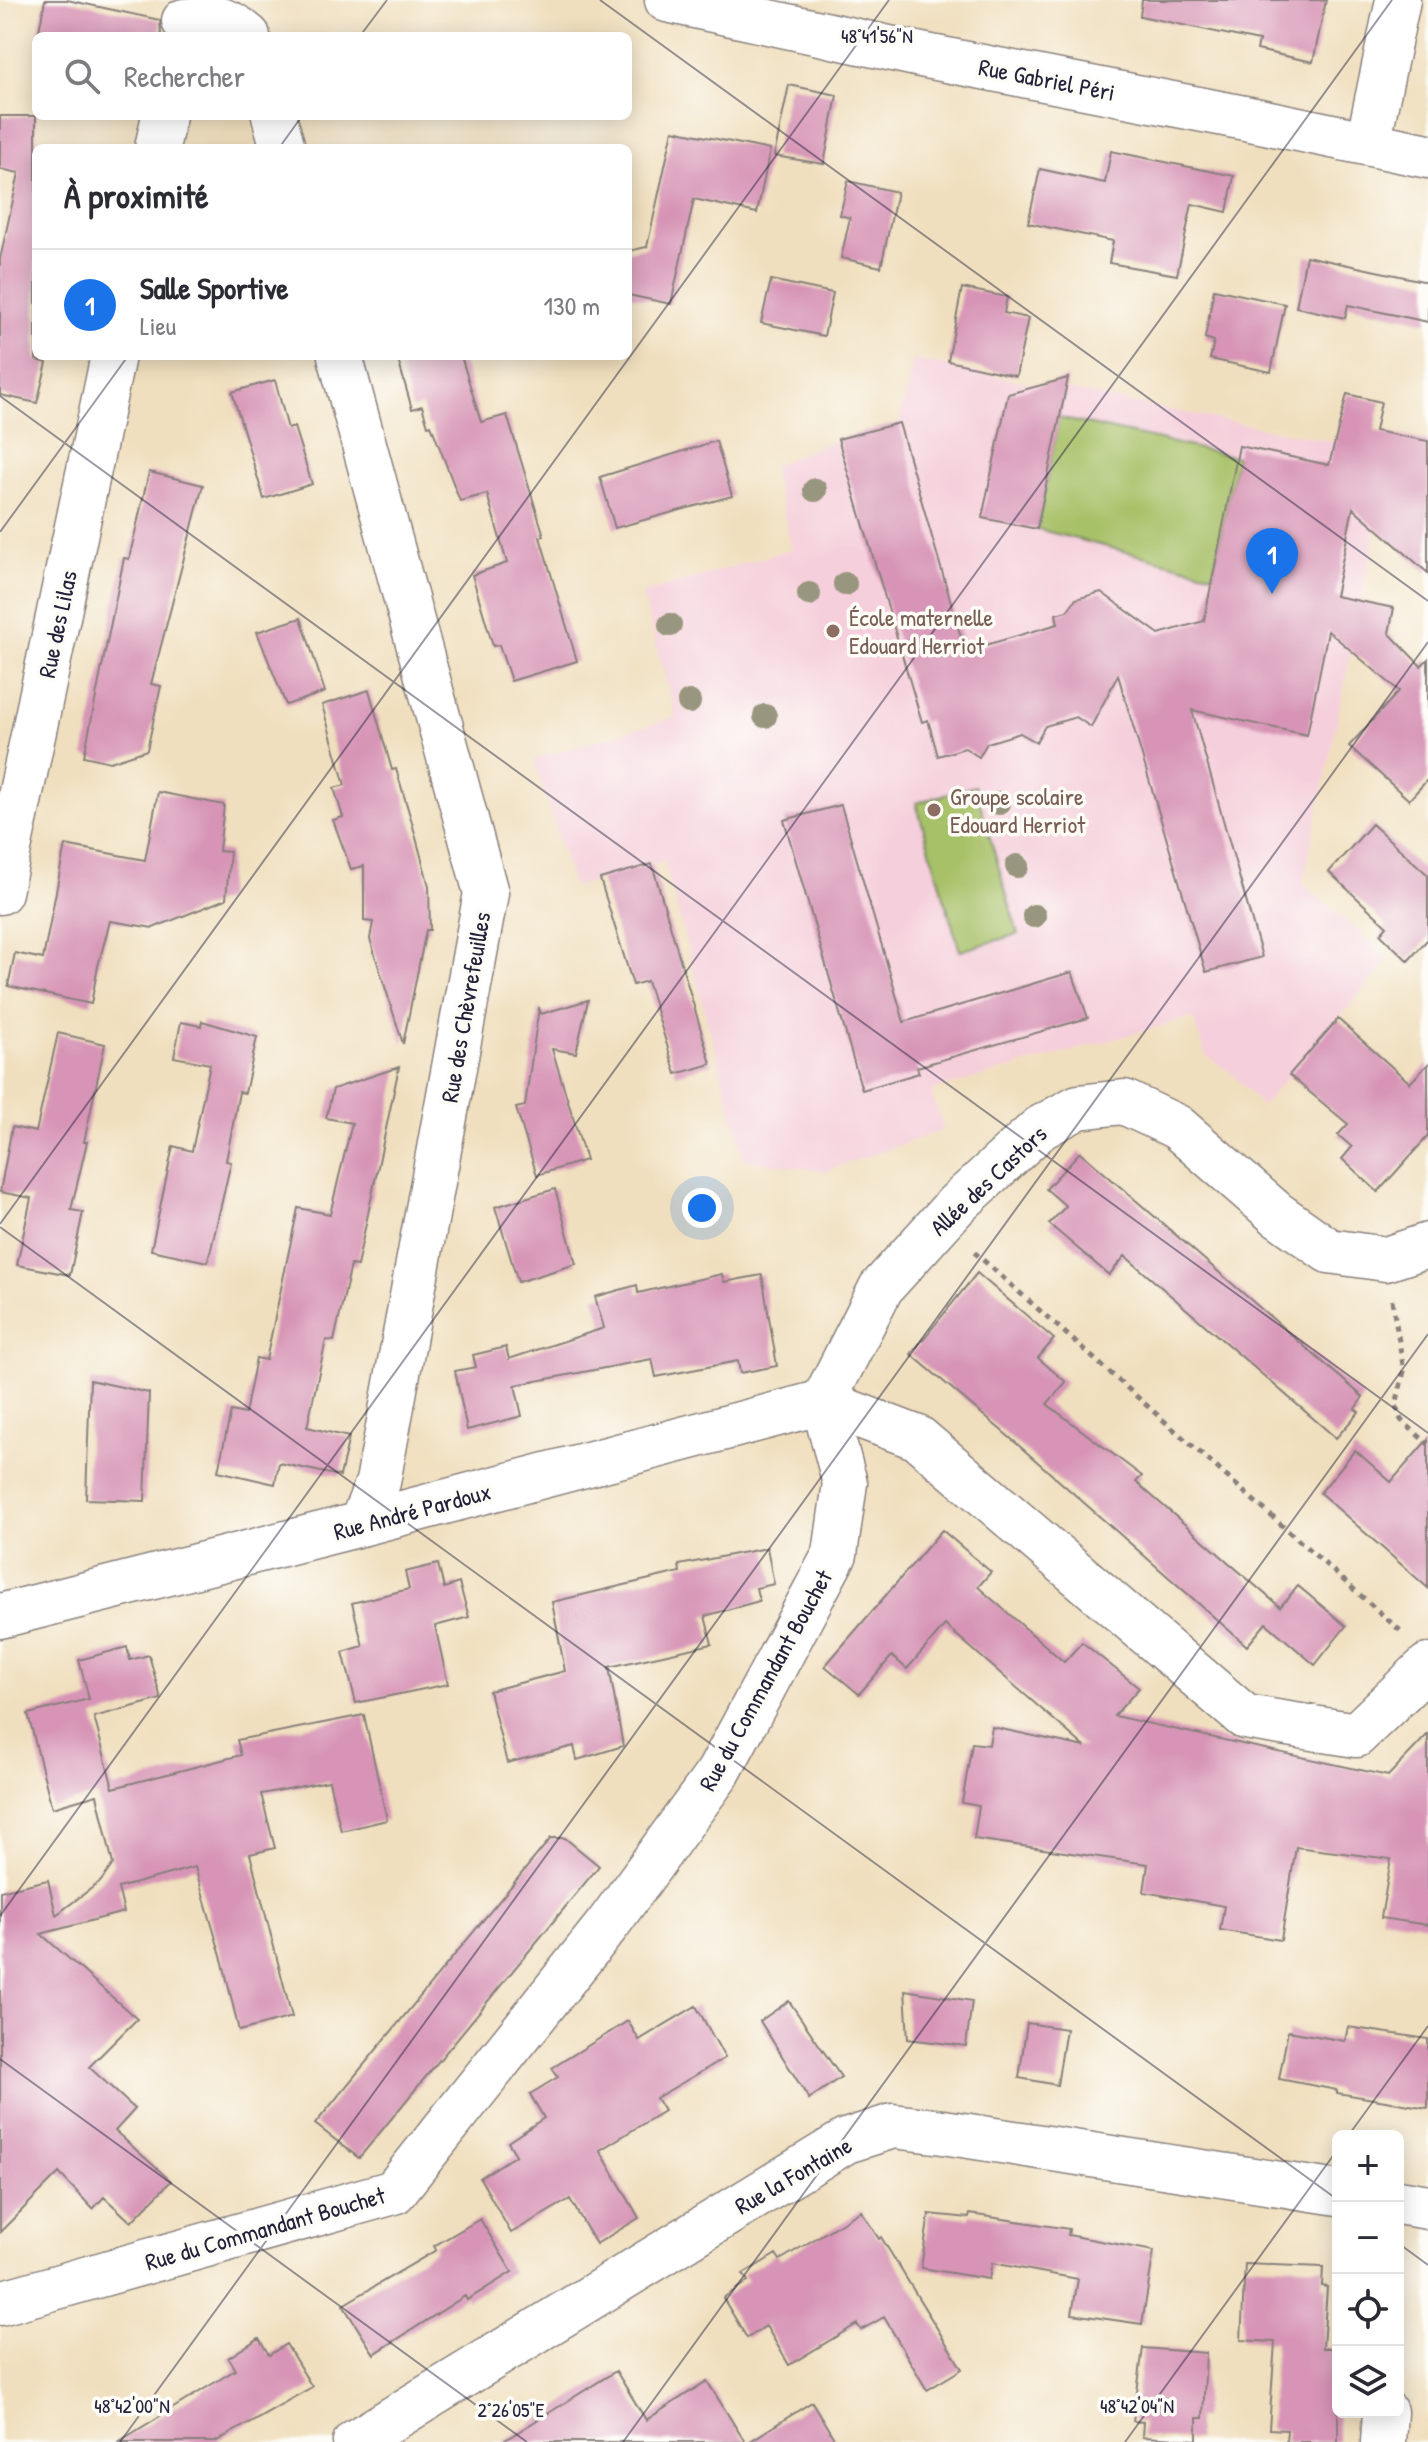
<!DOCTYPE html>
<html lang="fr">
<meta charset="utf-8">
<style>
:root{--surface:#fff;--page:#f2f2f3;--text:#2b2b33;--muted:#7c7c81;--line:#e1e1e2;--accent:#1a73e8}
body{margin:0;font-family:"Patrick Hand",sans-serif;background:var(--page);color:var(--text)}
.controls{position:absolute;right:24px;bottom:24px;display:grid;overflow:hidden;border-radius:12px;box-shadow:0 4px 20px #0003}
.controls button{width:72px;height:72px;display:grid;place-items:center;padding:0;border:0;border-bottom:2px solid var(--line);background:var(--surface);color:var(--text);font:40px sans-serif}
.you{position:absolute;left:702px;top:1208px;width:28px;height:28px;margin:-20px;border:6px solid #fff;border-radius:50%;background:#1a73e8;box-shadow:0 0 0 12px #1a73e833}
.badge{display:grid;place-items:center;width:52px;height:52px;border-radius:50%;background:var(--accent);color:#fff;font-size:26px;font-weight:700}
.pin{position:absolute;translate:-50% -66px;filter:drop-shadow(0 2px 4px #0008)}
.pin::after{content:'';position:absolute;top:42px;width:28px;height:24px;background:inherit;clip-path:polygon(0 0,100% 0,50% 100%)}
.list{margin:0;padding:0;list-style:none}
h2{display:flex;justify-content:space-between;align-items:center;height:104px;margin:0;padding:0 32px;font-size:34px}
h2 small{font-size:26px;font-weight:400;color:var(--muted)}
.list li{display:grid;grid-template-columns:52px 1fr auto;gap:24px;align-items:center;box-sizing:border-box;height:112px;padding:0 32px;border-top:2px solid var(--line)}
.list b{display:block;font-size:30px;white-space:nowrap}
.list p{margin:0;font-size:26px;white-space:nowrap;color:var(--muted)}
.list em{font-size:26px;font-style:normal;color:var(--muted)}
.icon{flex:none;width:44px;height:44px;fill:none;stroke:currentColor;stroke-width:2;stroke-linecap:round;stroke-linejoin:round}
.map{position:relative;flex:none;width:1428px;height:2442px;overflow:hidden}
.search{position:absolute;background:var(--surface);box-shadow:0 4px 20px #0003;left:32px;top:32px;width:600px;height:88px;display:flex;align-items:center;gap:20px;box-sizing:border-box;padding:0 28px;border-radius:12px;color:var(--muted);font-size:30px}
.panel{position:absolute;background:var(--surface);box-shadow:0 4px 20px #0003;left:32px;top:144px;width:600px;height:216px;border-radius:12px}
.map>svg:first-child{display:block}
.built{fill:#f5cfdb}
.green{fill:#a7c168;stroke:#647252;stroke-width:2}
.building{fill:#d794b6}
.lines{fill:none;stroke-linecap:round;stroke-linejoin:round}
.minor-casing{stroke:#89807c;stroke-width:47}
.path{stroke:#89807c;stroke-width:5;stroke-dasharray:6 6;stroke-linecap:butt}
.minor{stroke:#fff;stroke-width:44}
.tree{fill:#99967f}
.ticks{fill:none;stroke:#22223b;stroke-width:2;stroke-opacity:0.45}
.education-dot{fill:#8d6e63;stroke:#fdfcf7;stroke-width:3}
.labels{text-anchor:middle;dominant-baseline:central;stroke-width:7;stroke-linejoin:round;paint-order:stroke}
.street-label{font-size:24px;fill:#22223b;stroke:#fdfcf7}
.education-label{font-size:24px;fill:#785e54;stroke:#fdfcf7;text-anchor:start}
.ticks-label{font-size:20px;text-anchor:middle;fill:#22223b;stroke:#fdfcf7;stroke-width:7;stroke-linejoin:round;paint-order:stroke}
</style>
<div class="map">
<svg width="1428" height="2442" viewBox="0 0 1428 2442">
<rect width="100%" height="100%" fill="#fdfcf7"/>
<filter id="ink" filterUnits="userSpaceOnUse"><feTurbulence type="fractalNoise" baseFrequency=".0125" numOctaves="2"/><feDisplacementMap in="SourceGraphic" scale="16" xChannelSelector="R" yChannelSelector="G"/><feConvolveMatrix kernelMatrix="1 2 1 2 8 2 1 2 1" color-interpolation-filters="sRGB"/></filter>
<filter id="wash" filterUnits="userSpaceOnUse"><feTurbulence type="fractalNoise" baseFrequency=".006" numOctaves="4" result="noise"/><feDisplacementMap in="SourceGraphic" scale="32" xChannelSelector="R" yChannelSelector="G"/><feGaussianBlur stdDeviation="1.8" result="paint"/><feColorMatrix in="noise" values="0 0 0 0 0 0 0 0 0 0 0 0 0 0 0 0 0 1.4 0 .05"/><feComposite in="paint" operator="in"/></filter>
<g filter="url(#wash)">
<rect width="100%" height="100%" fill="#f0dfbe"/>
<path class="built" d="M913,360L1392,453L1303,884L1390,959L1262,1106L1230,1072L1206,1056L1192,1017L931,1091L943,1130L825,1171L745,1160L664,861L573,887L534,759L676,717L642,594L792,549L772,466L838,439L899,423Z"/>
<path class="green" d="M1059,418L1237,457L1213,574L1037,529Z
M975,786L1018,934L960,951L916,803Z"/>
<g id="blocks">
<path class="building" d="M45,0H67L160,20L161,36H38Z
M1142,0H1326L1313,62L1257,50L1259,41L1140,16Z
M789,85L837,95L824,164L774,156Z
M0,116H36V360L47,363L37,403L0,395V259L19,173L0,169Z
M673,130L770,150L757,213L694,199L671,304L628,295V251L647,247Z
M1111,151L1234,176L1227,212L1192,204L1177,275L1109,263L1113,241L1028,223L1040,169L1105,183Z
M848,181L897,192L881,267L841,258L850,218L840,215Z
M1306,256L1428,282V322L1348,305L1345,318L1296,307Z
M771,280L833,293L824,336L761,323Z
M962,288L1007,297L1004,313L1028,318L1016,376L948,361Z
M1214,289L1285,304L1271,372L1210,359L1214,341L1205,338Z
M397,356H461L481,422L507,415L544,536L540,537L577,661L511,681L499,645L493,646L472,575L507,563L487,494L460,501L431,425L428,426L422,406L412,409Z
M1068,378L1037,529L982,518L1008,394Z
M275,380L288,429L294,427L312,484L264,499L232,392Z
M1347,394L1381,402L1375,431L1428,441V573L1353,508L1335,596L1394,608L1389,633L1421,666L1428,659V779L1409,800L1349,746L1399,691L1328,631L1307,735L1192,710L1262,957L1206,972L1118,675L1091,727L1076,717L1045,726L1036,742L1020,733L987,743L979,757L965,748L938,756L928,720L922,722L838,439L899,423L965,651L1058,624L1056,614L1067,611L1076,599L1101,592L1159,634L1204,621L1239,446L1329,465Z
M716,441L732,496L615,528L600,477Z
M149,472L203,485L151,684L161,686L147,750L110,762L84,756L124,558L129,559Z
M301,618L325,692L286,705L257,632Z
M369,690L392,770L396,769L411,819L429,886L430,930H426L403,1044L370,939L373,922L364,921V866L351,869L333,820L343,817L334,788L345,785L322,705Z
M158,792L224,805L219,851L230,852L226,899L153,928L110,921L98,966L91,1004L8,986L15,953L43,959L65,845L145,860Z
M841,805L904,1022L1072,972L1088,1018L917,1067L919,1073L862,1090L784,820Z
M1372,824L1428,875V939L1408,961L1380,934L1387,926L1329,872Z
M652,864L711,1064L676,1074L647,981L633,985L600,879Z
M588,1000L576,1053L552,1049L586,1160L537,1175L516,1108L525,1106L539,1007L541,1014Z
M1338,1019L1410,1083L1428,1064V1136L1378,1192L1342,1159L1352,1147L1338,1135L1348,1124L1289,1075Z
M202,1021L257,1037L245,1093L239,1092L226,1161L231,1162L208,1262L151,1250L173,1146L192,1151L210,1064L174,1057L181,1022L201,1026Z
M58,1033L105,1044L84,1142H87L71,1210L83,1212L70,1275L17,1265L31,1198L0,1192L12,1127L36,1132Z
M399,1067L357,1266L351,1265L334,1341L326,1340L307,1427L349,1437L340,1476L279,1463L275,1484L218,1471L231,1411L245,1414L256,1358L266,1360L298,1208L330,1214L352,1123L326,1118L333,1089Z
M1080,1152L1363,1397L1355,1409L1359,1412L1336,1438L1125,1256L1109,1275L1049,1224L1066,1206L1046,1189Z
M555,1189L576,1264L518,1282L495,1207Z
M977,1273L1054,1339L1038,1358L1066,1382L1047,1404L1142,1476L1136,1482L1280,1607L1298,1586L1346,1626L1315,1665L1266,1623L1247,1646L1008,1436L911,1354Z
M722,1274L724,1282L762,1275L777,1366L740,1373L738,1361L656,1377L652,1359L515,1385L522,1416L467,1430L455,1371L476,1367L473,1355L506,1347L509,1359L604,1328L595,1297L637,1285L638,1293Z
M90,1380L149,1393L145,1501L86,1499Z
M1428,1439V1588L1320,1493L1355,1450L1391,1482Z
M942,1530L991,1572L978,1587L1064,1662L1082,1642L1139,1688L1114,1716L1388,1776L1428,1734V1925L1381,1918L1391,1859L1296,1847L1281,1940L1220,1930L1224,1906L1144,1892L1148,1864L974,1839L979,1806L962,1803L972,1743L989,1745L992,1727L1085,1747L945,1625L907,1669L892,1656L859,1694L825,1666Z
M767,1548L774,1584L756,1588L759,1601L705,1616L712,1644L609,1667L623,1746L577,1760L574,1746L507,1763L489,1691L565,1671L552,1602L680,1572L679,1565Z
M438,1564L444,1588L459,1583L469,1617L435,1626L448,1684L356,1703L343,1652L363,1646L352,1603L409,1589L405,1572Z
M127,1647L130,1660L149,1655L161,1699L94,1717L113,1788L241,1755L237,1740L364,1715L387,1820L341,1831L329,1781L261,1794L275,1848L250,1854L292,2017L239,2031L223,1963L195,1867L118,1888L124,1912L41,1934L137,2019L89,2067L135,2109L115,2131L171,2181L131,2222L104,2197L93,2209L59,2173L0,2232V1891L48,1880L56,1915L101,1881L113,1864L97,1795L52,1808L28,1714L89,1699L79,1660Z
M551,1838H565L599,1866L359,2158L315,2124Z
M905,1990L972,2001L966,2046L908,2039Z
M789,2001L841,2077L809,2099L760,2021Z
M696,2006L725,2058L656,2098L664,2111L600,2150L639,2218L596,2244L570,2199L511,2233L480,2178L516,2155L508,2142L544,2118L530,2094L558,2077L552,2068L628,2021L639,2040Z
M1027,2023L1066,2029L1057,2085L1019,2078Z
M1348,2027L1428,2039V2108L1337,2093V2090L1279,2079L1288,2031L1345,2041Z
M861,2211L879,2239L881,2237L962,2369L927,2390L884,2317L861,2330L857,2324L789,2365L766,2326L747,2338L723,2298L748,2281L743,2274L776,2254L780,2260Z
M929,2214L969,2218L970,2214L1069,2229L1068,2235L1154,2251L1142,2324L1072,2314L1078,2279L992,2263L989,2279L921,2268Z
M480,2219L512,2272L467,2300L465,2296L374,2354L343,2305L436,2250L434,2246Z
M1245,2264L1323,2267L1322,2286L1327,2287L1323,2348H1338V2442H1286L1287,2430L1269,2429L1275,2342L1241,2340Z
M259,2338L269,2355L286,2344L312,2387L215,2442H118L235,2370L228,2358Z
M1143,2348L1206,2353L1203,2418H1197V2440L1142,2437L1143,2422L1133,2421Z
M616,2371L646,2420L707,2381L745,2442H502Z
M812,2402L836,2442H749Z"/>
</g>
</g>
<g filter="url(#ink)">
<use href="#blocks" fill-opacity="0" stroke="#89807c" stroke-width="2"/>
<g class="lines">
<g class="minor-casing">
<path id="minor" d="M667,0L921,55L1260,121L1428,156
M184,21C213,17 225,16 248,36
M274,116L283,148
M1368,143L1398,0
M157,148L164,116
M340,356L486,893L378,1482L361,1524
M0,892L113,356
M823,1402L881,1288L956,1205L1040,1128L1078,1107L1124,1102L1177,1127L1277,1214L1329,1251L1386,1259L1428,1245
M823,1402L918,1438L1245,1717L1356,1735L1428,1666
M0,1616L361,1524L823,1402
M1398,2202L1428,2207
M0,2303L394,2192L608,1924L718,1773L835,1554L845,1483L823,1402
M355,2442L846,2141L893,2126L943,2132L1338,2193
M1383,2442L1385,2412"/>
</g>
<path class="path" d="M974,1252L1403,1633
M1392,1300L1404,1371L1396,1405L1401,1420L1428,1444"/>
<use href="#minor" class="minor"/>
</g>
<g class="tree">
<circle cx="815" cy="490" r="12"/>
<circle cx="845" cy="584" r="12"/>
<circle cx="809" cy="594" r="12"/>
<circle cx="670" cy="625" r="12"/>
<circle cx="689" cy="702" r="12"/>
<circle cx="765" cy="716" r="12"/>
<circle cx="999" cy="803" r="12"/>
<circle cx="1017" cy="866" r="12"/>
<circle cx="1034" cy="916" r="12"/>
</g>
</g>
<path class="ticks" d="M600,0L1428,601M360,36L387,0M279,148L302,116M0,396L1428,1433M0,532L128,356M0,1224L889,0M0,1227L1338,2200M0,1916L1392,0M0,2059L527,2442M1348,2136L1428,2026M1398,2243L1428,2265M120,2442L1428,642M623,2442L1428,1334M1125,2442L1338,2149"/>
<g class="education-dot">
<circle cx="833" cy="631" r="8"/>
<circle cx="934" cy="810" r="8"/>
</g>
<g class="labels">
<g class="street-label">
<text transform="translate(1047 79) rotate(11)">Rue Gabriel Péri</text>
<text transform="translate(57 624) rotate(-78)">Rue des Lilas</text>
<text transform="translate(465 1007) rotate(-80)">Rue des Chèvrefeuilles</text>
<text transform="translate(988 1180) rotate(-43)">Allée des Castors</text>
<text transform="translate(412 1511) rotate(-15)">Rue André Pardoux</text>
<text transform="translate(765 1680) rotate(-61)">Rue du Commandant Bouchet</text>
<text transform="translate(793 2175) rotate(-30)">Rue la Fontaine</text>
<text transform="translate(265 2228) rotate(-16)">Rue du Commandant Bouchet</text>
</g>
<g class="education-label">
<text x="849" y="617">École maternelle<tspan x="849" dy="28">Edouard Herriot</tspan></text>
<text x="950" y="796">Groupe scolaire<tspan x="950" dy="28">Edouard Herriot</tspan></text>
</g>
</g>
<g class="ticks-label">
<text x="877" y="43">48°41'56"N</text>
<text x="132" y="2413">48°42'00"N</text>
<text x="1137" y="2413">48°42'04"N</text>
<text x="511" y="2417">2°26'05"E</text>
</g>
</svg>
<div class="controls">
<button>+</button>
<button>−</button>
<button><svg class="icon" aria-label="locate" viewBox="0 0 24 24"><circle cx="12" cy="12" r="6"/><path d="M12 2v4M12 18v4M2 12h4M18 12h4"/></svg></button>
<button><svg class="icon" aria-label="layers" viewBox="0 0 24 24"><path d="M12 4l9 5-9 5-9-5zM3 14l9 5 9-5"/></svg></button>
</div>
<div class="you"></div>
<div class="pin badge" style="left:1272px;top:594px">1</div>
<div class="search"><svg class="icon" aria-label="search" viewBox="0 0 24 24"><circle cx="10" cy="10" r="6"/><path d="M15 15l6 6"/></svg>Rechercher</div>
<section class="panel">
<h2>À proximité<small></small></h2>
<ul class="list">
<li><span class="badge">1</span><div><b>Salle Sportive</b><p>Lieu</p></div><em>130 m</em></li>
</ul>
</section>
</div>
